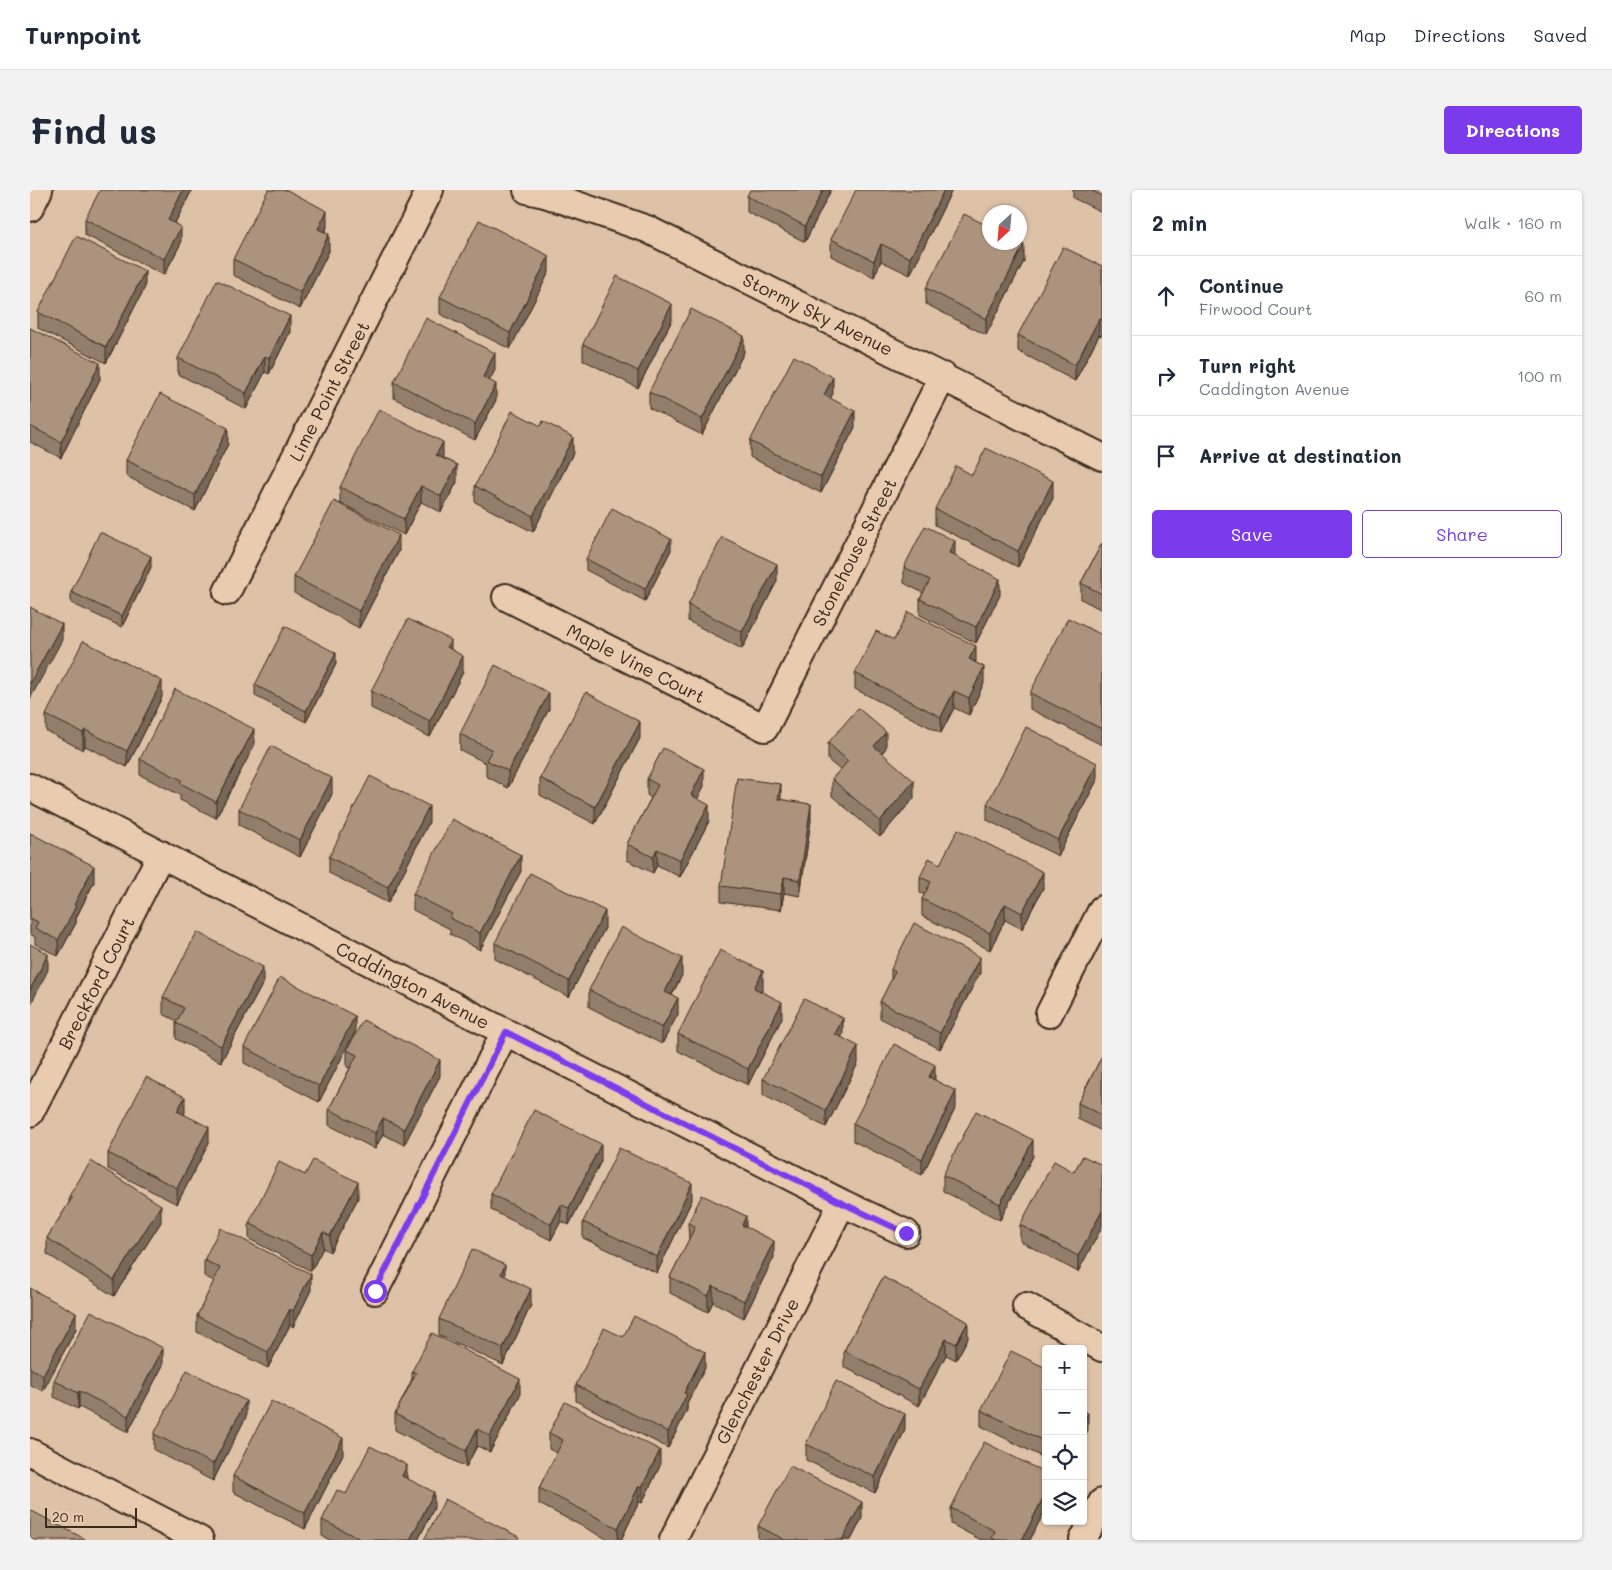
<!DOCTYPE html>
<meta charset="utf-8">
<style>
:root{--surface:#fff;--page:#f2f2f3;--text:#1f2937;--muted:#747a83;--line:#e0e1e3;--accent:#7c3aed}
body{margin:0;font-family:Mali,sans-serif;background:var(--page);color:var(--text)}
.controls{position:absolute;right:15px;bottom:15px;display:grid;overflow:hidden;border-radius:5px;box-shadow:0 1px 4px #0004}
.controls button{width:45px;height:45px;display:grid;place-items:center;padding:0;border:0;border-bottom:1px solid var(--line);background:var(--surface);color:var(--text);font:25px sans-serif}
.compass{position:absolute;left:952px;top:15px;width:45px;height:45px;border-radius:50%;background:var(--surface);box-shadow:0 1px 4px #0004;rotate:206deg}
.scale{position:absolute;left:15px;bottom:12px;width:92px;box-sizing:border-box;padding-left:5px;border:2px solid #3b2a1e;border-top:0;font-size:14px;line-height:18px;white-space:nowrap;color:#3b2a1e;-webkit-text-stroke:4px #e9ccb0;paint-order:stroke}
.stop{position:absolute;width:15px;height:15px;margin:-11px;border:4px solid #7c3aed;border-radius:50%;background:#fff}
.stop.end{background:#7c3aed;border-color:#fff;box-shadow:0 1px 5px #0008}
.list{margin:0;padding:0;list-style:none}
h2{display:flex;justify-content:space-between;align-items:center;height:65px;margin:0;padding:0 20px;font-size:21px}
h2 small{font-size:16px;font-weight:400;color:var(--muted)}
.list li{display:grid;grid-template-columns:32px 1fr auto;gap:15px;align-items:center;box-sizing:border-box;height:80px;padding:0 20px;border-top:1px solid var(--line)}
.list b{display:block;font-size:19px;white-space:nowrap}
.list p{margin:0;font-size:16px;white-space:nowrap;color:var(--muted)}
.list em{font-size:16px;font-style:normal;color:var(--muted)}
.actions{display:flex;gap:10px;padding:15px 20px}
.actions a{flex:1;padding:11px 0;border:1px solid var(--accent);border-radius:5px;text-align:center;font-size:18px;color:var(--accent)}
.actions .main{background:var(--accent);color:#fff}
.icon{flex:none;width:28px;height:28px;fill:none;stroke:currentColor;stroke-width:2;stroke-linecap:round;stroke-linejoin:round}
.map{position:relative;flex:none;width:1072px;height:1350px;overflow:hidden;border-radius:5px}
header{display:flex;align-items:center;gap:30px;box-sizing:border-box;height:70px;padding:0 25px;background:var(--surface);border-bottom:1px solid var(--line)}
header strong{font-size:24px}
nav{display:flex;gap:28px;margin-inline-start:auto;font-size:18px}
.intro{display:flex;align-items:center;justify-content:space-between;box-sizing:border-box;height:120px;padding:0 30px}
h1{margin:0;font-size:35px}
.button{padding:12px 22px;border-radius:5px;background:var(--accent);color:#fff;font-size:18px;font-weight:700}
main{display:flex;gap:30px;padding:0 30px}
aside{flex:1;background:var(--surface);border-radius:5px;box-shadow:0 1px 4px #0004}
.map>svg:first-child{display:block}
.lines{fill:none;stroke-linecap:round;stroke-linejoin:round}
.minor-casing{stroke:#3b2a1e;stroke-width:30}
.minor{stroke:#e9ccb0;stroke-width:26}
.wall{fill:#937e6c;stroke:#3b2a1e}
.shaded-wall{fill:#786758;stroke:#3b2a1e}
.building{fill:#ab937d;stroke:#3b2a1e}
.route{stroke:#7c3aed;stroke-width:6}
.labels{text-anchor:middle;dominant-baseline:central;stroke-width:4.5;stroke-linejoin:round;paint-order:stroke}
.street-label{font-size:18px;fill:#3b2a1e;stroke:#e9ccb0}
</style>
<header>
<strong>Turnpoint</strong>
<nav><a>Map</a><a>Directions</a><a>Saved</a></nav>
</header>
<div class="intro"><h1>Find us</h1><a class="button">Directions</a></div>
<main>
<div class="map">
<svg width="1072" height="1350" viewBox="0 0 1072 1350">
<rect width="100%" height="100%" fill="#dec2a7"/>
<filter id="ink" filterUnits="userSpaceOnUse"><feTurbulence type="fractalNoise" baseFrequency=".02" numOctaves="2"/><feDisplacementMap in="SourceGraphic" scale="10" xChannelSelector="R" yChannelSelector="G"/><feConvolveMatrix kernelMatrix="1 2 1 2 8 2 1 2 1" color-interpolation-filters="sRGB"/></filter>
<g filter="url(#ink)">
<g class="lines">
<g class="minor-casing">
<path id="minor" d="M497,0L515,4L617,39L1072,267
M0,18L9,0
M197,402L400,0
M476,407L735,538L913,186
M0,597L475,842L812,1013L876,1043
M1019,824L1072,719
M0,923L131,664
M345,1101L475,842
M996,1116L1072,1158
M0,1262L170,1350
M643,1350L812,1013
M1053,1350L1072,1312"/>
</g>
<use href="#minor" class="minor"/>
</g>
<path class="wall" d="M161,0V2L145,33L151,53L134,85L55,45V29Z
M801,0L775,52L717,22V6Z
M922,0L880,85L851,71L844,87L801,66V49Z
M1043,0H1072V22L1043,8Z
M297,37L295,42L299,61L270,119L203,85V69Z
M994,71L956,145L896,114V98Z
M1072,76V146L1069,145L1045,191L988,161V145Z
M519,82L480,159L410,124V107Z
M115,97L76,173L8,138V122Z
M642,130L608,198L553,170V154Z
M0,138L70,189L31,268L0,252Z
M260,142L239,184L235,182L216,219L148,184V168Z
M714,162L672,245L619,218V202Z
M465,180L459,190L466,210L445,250L364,208V192Z
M803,203L800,209L825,237L791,303L720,267V251Z
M198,254L165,321L96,286V270Z
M543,263L503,342L445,312V296Z
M413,268L427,292L411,322L391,312L374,345L310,313V297Z
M1023,308L988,377L905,335V319Z
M1072,353V420L1051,409V393Z
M641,360L615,411L556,380V369Z
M369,361L329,438L264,403V387Z
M925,366L970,405L946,453L890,425V409L893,403L874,393V377Z
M121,377L92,437L41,413V402Z
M747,391L712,459L658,431V415Z
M1072,445V555L1000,519V503Z
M864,450L946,473L954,493L939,525L924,518L911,543L825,499V483Z
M306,474L276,532L225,506V495Z
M433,482L400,547L341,518V501Z
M132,507L97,577L55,556L53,560L16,541V525Z
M519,519L478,598L456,586V573L430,560V544Z
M610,548L565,634L510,605V588Z
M798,553L856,558L852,563L884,608L850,647L802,606V589L810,580L798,570Z
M224,556L186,628L150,610V605L110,585V569Z
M617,589L674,596L667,609L679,631L650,687L627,675L623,683L597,670V654L621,608L617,605Z
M1067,590L1028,666L957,630V614Z
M302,604L270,667L209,635V619Z
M751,610L781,630L770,706L754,703L751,720L691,712V696Z
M399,632L358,713L299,683V667Z
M0,643L64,692L46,728V733L28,766L5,754V747L0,744Z
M491,681L450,760L420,744V739L383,720V704Z
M890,687L1013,698L992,739L975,730L960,760L892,726V709L895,705L890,703Z
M575,738L539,807L465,769V753Z
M861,779L950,783L910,859L850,828V812L861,791Z
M652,785L642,805L648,824L632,854L559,817V800Z
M233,793L191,872L146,849V833L147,831L133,824V807Z
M733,797L731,801L752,828L718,895L648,861V844Z
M325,842L289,912L214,873V857Z
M813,844L811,848L828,873L796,937L733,905V889Z
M317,860L410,886L374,955L353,944L345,959L299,935V919L320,878L317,877Z
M1072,866V941L1048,929V913Z
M905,890L926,917L892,985L823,951V934Z
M155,923L154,924L179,953L147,1014L78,979V963Z
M1003,966L970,1030L913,1001V985Z
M1053,966L1048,1082L990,1051V1035L1044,982Z
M571,971L539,1035L531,1031L521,1050L461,1020V1004Z
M275,985L328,1008L300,1062L293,1058L281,1081L219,1049V1033Z
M39,1006L131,1032L84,1106L17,1064V1048L39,1013Z
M662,1010L627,1083L553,1048V1032Z
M658,1033L716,1037L744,1067L714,1128L683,1112L678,1122L640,1103V1087L659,1050Z
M174,1070L281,1100L263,1137L260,1135L238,1178L167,1142V1126L184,1091L174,1086Z
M475,1087L501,1115L473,1175L409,1145V1129Z
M853,1087L938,1148L926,1170L916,1165L889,1216L814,1177V1161Z
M0,1098L46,1139L13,1201L0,1195Z
M593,1147L675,1178L657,1213V1220L638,1258L546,1211V1195Z
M133,1175L98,1242L49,1217L48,1219L24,1207V1190Z
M1016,1178V1269L951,1236V1220Z
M382,1181L490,1205L460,1262L447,1256L436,1277L365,1240V1224L382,1189Z
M216,1227L183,1291L124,1260V1244Z
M875,1240L845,1303L776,1270V1254Z
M519,1243L630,1276L612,1313L609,1312L591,1350H579L509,1314V1298L527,1263L519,1259Z
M313,1264L275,1339L203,1302V1286Z
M316,1304L404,1318L388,1350H300L292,1346V1330Z
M921,1318H1016L1000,1350H951L921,1334Z
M832,1328L821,1350H728V1336Z"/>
<path class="shaded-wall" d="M153,0H161V2L138,46V30Z
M793,0H801L775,52V36Z
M914,0H922L880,85V68Z
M297,21V37L288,55V39Z
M151,37V53L134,85V69Z
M299,44V61L270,119V102Z
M851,54V71L844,87V71Z
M994,54V71L956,145V129Z
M519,66V82L480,159V143Z
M115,81V97L76,173V157Z
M642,114V130L608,198V181Z
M260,126V142L239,184V168Z
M1069,129V145L1045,191V175Z
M714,146V162L672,245V229Z
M465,163V180L453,203V187Z
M235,166V182L216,219V203Z
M70,173V189L31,268V252Z
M803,187V203L794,222V205Z
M466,194V210L445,250V234Z
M825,221V237L791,303V287Z
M198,238V254L165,321V305Z
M543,247V263L503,342V326Z
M413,252V268L406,281V265Z
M427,275V292L411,322V306Z
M1023,291V308L988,377V361Z
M391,296V312L374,345V329Z
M369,345V361L329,438V421Z
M641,349V360L615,411V399Z
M925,351V367L919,363Z
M121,366V377L92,437V426Z
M747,374V391L712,459V442Z
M970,389V405L946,453V437Z
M32,434V450L0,509V493Z
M421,450V466L417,457Z
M946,456V472L939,469Z
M306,463V474L276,532V521Z
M433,466V482L400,547V531Z
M954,477V493L939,525V508Z
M132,491V507L97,577V561Z
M924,501V518L911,543V527Z
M519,503V519L478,598V581Z
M610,532V548L565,634V617Z
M224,539V556L186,628V612Z
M55,540V556L53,560V543Z
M856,542V558L844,572V556Z
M1067,573V590L1028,666V650Z
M674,579V596L661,622V605Z
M302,588V604L270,667V650Z
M884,591V608L850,647V631Z
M751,594V610L748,609Z
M781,614V630L770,706V690Z
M679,615V631L650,687V670Z
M399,616V632L358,713V697Z
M627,659V675L623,683V667Z
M491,665V681L450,760V743Z
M64,676V692L46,728V733L28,766V750L44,715Z
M1013,682V698L992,739V723Z
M754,687V703L751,720V704Z
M975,714V730L960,760V743Z
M575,721V738L539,807V791Z
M18,764V780L0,816V800Z
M950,767V783L910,859V843Z
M652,768V785L635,818V802Z
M233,777V793L191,872V856Z
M733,781V797L724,814V798Z
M648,808V824L632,854V838Z
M752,812V828L718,895V879Z
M325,826V842L289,912V896Z
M813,828V844L805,861V844Z
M828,856V873L796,937V920Z
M410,870V886L374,955V939Z
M905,875V891L899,887Z
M926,901V917L892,985V969Z
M155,907V923L147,937V921Z
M353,928V944L345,959V943Z
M179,937V953L147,1014V998Z
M1003,950V966L970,1030V1014Z
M571,954V971L539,1035V1018Z
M328,992V1008L300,1062V1046Z
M662,993V1010L627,1083V1067Z
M131,1015V1032L84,1106V1090Z
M531,1015V1031L521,1050V1034Z
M1072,1021V1037L1048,1082V1066Z
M716,1026V1042L712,1035Z
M293,1042V1058L281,1081V1065Z
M744,1051V1067L714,1128V1111Z
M475,1075V1091L471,1084Z
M281,1084V1100L263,1137V1121Z
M683,1096V1112L678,1122V1106Z
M501,1099V1115L473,1175V1158Z
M260,1119V1135L238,1178V1162Z
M46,1123V1139L13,1201V1185Z
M938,1132V1148L926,1170V1154Z
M916,1149V1165L889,1216V1199Z
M133,1158V1175L98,1242V1226Z
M675,1162V1178L657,1213V1220L638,1258V1242L654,1203Z
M490,1189V1205L460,1262V1246Z
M49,1201V1217L48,1219V1203Z
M216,1211V1227L183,1291V1274Z
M1058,1223V1240L1053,1250V1234Z
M875,1224V1240L845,1303V1287Z
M447,1239V1256L436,1277V1261Z
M313,1248V1264L275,1339V1323Z
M630,1260V1276L612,1313V1297Z
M377,1275V1291L372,1286Z
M609,1296V1312L591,1350H588V1338Z
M404,1302V1318L388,1350H380Z
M1016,1302V1318L1000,1350H992Z
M832,1312V1328L821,1350H812Z"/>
<path class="building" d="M70,0H153L138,30L151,37L134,69L55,29Z
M238,0H257L297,21L288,39L299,44L270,102L203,69Z
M720,0H793L775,36L717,6Z
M826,0H914L880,68L851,54L844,71L801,49Z
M1060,0H1072V6Z
M934,24L960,37V52H990L994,54L956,129L896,98Z
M449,30L519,66L480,143L410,107Z
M46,46L115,81L76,157L8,122Z
M1033,57L1072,76V130L1069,129L1045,175L988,145Z
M587,86L642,114L608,181L553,154Z
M187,90L260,126L239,168L235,166L216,203L148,168Z
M661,119L714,146L672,229L619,202Z
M396,128L465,163L453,187L466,194L445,234L364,192Z
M0,138L70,173L31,252L0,236Z
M764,166L803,187L794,205L825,221L791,287L720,251Z
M130,204L198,238L165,305L96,270Z
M349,219L413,252L406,265L427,275L411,306L391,296L374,329L310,297Z
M482,221L511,236L513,231L543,247L503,326L445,296Z
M956,258L1023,291L988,361L905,319L926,276L942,285Z
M304,311L369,345L329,421L264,387Z
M582,318L641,349L615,399L556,369Z
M895,336L925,351L919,363L970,389L946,437L890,409L900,390L874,377Z
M70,342L121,366L92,426L41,402Z
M692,347L747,374L712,442L658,415Z
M1072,353V404L1051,393Z
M0,417L32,434L0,493Z
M878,422L946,456L939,469L954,477L939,508L924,501L911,527L825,483L846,441L864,450Z
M1038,428L1072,445V539L1000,503Z
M378,429L421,450L417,457L433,466L400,531L341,501Z
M255,436L306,463L276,521L225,495Z
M53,451L132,491L97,561L55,540L53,543L16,525Z
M465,475L519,503L478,581L456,570L462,560L430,544Z
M145,499L224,539L186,612L150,593L152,590L110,569Z
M556,502L610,532L565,617L510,588Z
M828,518L856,542L844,556L884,591L850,631L802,589L818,571L798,553Z
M996,537L1067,573L1028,650L957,614Z
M241,556L302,588L270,650L209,619Z
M633,558L674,579L661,605L679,615L650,670L627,659L623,667L597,654L628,595L617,589Z
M340,586L399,616L358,697L299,667Z
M707,588L751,594L748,609L781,614L770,690L754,687L751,704L691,696Z
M422,629L491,665L450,743L420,728L422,724L383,704Z
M928,639L1013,682L992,723L975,714L960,743L892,709L901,692L890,687L899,668L910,674Z
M0,643L64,676L44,715L46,716L28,750L5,738L8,732L0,728Z
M500,683L575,721L539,791L465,753Z
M884,733L950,767L910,843L850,812L865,782L861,779Z
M591,737L652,768L635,802L648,808L632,838L559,800Z
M167,742L233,777L191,856L146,833L154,818L133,807Z
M0,754L18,764L0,800Z
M690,760L733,781L724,798L752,812L718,879L648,844Z
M250,787L325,826L289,896L214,857Z
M774,809L813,828L805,844L828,856L796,920L733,889Z
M333,830L410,870L374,939L353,928L345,943L299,919L327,865L317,860Z
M864,854L905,875L899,887L926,901L892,969L823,934Z
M1072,866V925L1048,913Z
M116,887L155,907L147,921L179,937L147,998L78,963Z
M504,920L571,954L539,1018L531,1015L521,1034L461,1004Z
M946,921L1003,950L970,1014L913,985Z
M589,958L662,993L627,1067L553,1032Z
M1053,966L1072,975V1021L1048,1066L990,1035L1024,971L1044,982Z
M283,970L328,992L300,1046L293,1042L281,1065L219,1033L249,972L275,985Z
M61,971L131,1015L84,1090L17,1048L42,1008L39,1006Z
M672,1005L716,1026L712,1035L744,1051L714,1111L683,1096L678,1106L640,1087L665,1037L658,1033Z
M190,1038L281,1084L263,1121L260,1119L238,1162L167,1126L190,1078L174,1070Z
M442,1059L475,1075L471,1084L501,1099L473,1158L409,1129Z
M853,1087L938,1132L926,1154L916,1149L889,1199L814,1161Z
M0,1098L46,1123L13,1185L0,1178Z
M61,1121L133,1158L98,1226L49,1201L48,1203L24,1190Z
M604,1126L675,1162L654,1203L657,1204L638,1242L546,1195L574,1138L593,1147Z
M402,1143L490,1189L460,1246L447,1239L436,1261L365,1224L386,1183L382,1181Z
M981,1161L1016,1178V1252L951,1220Z
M157,1180L216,1211L183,1274L124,1244Z
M806,1191L875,1224L845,1287L776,1254Z
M241,1211L313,1248L275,1323L203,1286Z
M535,1212L630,1260L612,1297L609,1296L588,1338L509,1298L533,1250L519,1243Z
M1053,1221L1058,1223L1053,1234Z
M954,1252L1016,1283V1302L992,1350H966L962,1348L965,1341L921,1318Z
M340,1256L377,1275L372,1286L404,1302L380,1350H332L292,1330L307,1300L316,1304Z
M760,1276L832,1312L812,1350H755L728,1336Z
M415,1309L489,1347L487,1350H394Z
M0,1320L55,1349L54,1350H0Z"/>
</g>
<g class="lines" filter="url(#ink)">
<path class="route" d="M345,1101L476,842L812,1013L876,1043"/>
</g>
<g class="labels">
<g class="street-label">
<text transform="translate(788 124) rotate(26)">Stormy Sky Avenue</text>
<text transform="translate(299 201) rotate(-63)">Lime Point Street</text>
<text transform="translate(824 362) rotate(-63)">Stonehouse Street</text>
<text transform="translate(606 473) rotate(27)">Maple Vine Court</text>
<text transform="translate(66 793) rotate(-63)">Breckford Court</text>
<text transform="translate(383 795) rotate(27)">Caddington Avenue</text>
<text transform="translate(727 1181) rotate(-63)">Glenchester Drive</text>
</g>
</g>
</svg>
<div class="controls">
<button>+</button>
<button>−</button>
<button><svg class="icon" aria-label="locate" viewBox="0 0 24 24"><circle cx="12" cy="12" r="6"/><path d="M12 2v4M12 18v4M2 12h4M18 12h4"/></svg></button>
<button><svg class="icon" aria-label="layers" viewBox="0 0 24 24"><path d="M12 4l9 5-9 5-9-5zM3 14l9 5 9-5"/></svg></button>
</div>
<svg class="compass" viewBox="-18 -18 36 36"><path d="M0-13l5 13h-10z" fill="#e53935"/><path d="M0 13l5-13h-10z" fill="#747a83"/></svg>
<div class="scale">20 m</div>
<div class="stop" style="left:345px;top:1101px"></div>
<div class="stop end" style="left:876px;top:1043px"></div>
</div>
<aside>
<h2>2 min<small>Walk · 160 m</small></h2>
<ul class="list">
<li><svg class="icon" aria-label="ahead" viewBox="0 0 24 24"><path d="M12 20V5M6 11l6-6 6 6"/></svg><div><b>Continue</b><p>Firwood Court</p></div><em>60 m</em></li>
<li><svg class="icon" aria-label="right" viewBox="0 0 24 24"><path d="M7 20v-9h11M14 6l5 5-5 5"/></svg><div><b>Turn right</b><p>Caddington Avenue</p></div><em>100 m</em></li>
<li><svg class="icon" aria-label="arrive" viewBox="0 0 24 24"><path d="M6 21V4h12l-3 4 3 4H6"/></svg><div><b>Arrive at destination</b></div></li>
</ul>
<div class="actions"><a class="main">Save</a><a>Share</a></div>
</aside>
</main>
